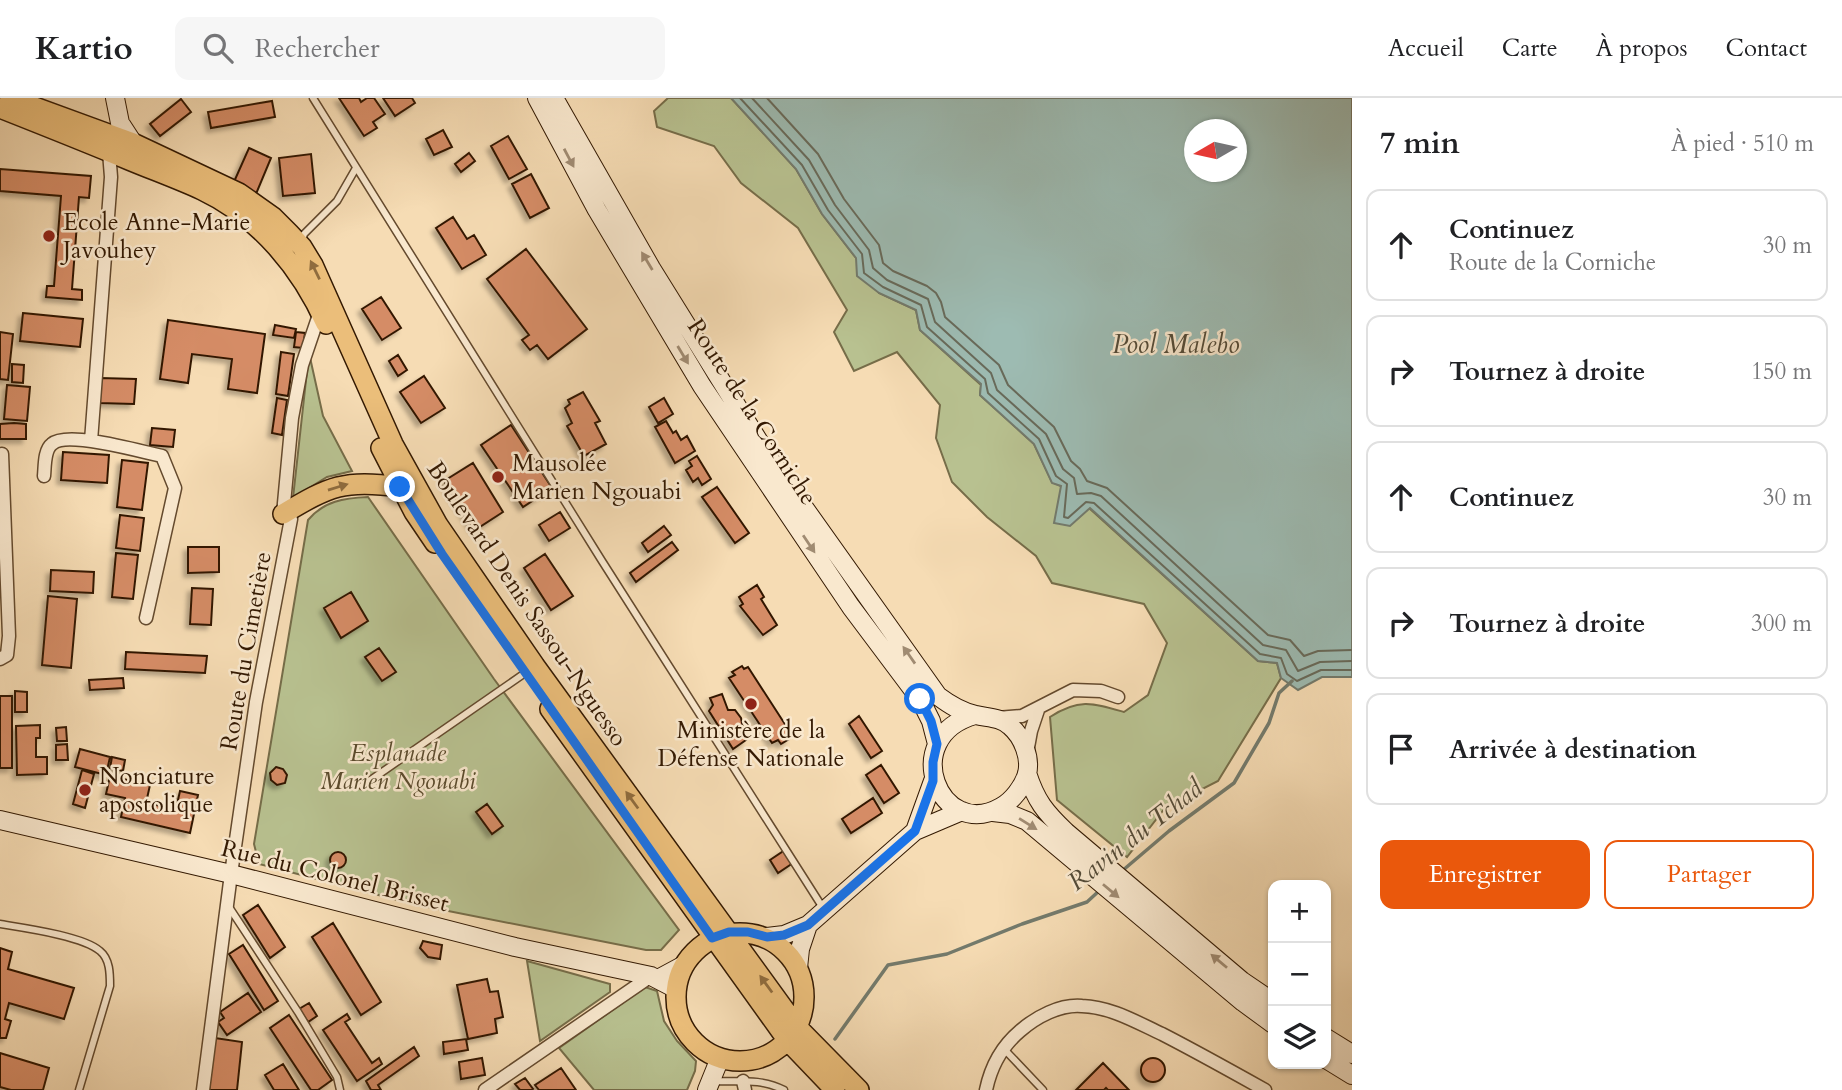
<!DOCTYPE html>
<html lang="fr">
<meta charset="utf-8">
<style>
:root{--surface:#fff;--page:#f6f6f6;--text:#202124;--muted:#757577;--line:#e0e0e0;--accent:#ea580c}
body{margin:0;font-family:Cardo,serif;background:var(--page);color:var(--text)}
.controls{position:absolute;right:21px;bottom:21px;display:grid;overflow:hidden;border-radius:14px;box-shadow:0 2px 5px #0004}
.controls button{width:63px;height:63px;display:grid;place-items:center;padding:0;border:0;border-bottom:2px solid var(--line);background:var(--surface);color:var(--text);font:35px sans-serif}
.compass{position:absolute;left:1184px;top:21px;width:63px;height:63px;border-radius:50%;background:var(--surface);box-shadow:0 2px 5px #0004;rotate:261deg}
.stop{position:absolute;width:21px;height:21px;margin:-16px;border:5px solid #1a73e8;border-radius:50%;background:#fff}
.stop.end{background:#1a73e8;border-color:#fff;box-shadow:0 2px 7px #0008}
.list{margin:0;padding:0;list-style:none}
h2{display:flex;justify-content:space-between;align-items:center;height:91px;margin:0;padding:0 28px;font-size:30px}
h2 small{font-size:23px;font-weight:400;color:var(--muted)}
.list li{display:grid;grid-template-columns:46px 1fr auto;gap:21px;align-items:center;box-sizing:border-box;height:112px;margin:0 14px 14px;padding:0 14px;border:2px solid var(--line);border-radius:14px}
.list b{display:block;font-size:26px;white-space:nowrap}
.list p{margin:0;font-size:23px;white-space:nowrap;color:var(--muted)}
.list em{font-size:23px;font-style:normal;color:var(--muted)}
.actions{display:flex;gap:14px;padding:21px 28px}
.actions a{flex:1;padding:16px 0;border:2px solid var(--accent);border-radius:14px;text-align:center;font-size:24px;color:var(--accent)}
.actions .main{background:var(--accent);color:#fff}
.icon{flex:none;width:38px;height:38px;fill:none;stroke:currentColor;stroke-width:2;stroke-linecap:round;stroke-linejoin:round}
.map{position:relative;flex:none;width:1352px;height:992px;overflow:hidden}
header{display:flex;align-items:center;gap:42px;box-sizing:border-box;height:98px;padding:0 35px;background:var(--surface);border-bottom:2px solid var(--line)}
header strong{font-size:33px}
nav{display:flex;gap:38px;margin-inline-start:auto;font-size:24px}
.search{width:490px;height:63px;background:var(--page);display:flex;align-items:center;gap:18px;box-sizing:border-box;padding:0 24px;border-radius:14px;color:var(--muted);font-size:26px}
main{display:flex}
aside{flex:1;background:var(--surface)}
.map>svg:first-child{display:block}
.green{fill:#b8c190;stroke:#766d49;stroke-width:2}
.water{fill:#9dbbb2;stroke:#737a6c;stroke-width:2;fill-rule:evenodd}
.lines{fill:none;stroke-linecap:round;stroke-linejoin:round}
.shore{stroke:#686a5a;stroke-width:2}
.stream{stroke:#737a6c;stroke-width:3.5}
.building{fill:#d58c66;stroke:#331902;stroke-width:2;filter:url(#shadow)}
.lane-casing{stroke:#644a2e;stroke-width:9}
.street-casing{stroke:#644a2e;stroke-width:15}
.secondary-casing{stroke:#331902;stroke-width:20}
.primary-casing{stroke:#331902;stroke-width:22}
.lane{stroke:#f9e8ce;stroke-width:6}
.street{stroke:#f9e8ce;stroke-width:12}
.secondary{stroke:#f9e8ce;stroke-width:18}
.primary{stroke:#ebbe7a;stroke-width:19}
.oneway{fill:#a08b72}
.oneway2{fill:#8f6c3e}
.route{stroke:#1a73e8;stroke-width:9}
.poi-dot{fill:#8f2418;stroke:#f9e8ce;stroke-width:2.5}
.labels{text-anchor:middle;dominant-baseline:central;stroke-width:5;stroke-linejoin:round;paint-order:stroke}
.poi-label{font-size:24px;fill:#331902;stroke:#f9e8ce;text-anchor:start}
.street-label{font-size:24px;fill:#331902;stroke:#f9e8ce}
.park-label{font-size:24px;font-style:italic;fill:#5b4b2d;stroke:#f9e8ce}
.water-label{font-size:26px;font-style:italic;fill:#534a37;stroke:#f9e8ce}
</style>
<header>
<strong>Kartio</strong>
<div class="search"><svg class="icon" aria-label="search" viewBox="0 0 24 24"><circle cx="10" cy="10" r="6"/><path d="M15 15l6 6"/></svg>Rechercher</div>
<nav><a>Accueil</a><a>Carte</a><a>À propos</a><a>Contact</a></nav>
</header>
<main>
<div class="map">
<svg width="1352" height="992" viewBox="0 0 1352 992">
<defs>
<filter id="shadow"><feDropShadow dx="-4" dy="4" stdDeviation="2" flood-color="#0004"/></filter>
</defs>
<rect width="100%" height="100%" fill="#f6dcb4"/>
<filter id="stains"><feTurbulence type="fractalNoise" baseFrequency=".00286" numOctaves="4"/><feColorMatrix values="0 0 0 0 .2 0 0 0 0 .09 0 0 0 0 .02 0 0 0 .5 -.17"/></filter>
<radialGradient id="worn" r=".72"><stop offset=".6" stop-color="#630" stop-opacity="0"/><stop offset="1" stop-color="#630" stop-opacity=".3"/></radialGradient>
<path class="green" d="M668,0H731L796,71L822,116L856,160L879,195L916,212L920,232L981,287L980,297L1034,346L1052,384L1061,388L1089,410L1258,563L1277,565L1281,580L1218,683L1165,710L1127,759L1057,702L1050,619C1079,600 1093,605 1124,614L1148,597L1167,545L1144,506L1052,485L1036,458L987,419L952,384L936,340L940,307L897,254L854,273L834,234L847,212L798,130L741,85L714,48L657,29L654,13Z
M309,255L323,318L352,373L327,379L293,400Z
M368,399L494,581L679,832L661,852H646L413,806L259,766L254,746L308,422C324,403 344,400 368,399Z
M527,863L610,886V894L540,943Z
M645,889L657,893L664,923L677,943L696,963L695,973L687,992H594L559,950Z"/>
<path class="water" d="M731,0H1352V579H1322L1298,592L1281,580L1277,565L1258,563L1090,410L1070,428L1054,425L1061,388L1052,385L1034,346L980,297L981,286L920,232L916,212L879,195L857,178L856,160L822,116L796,71ZM1195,32H1237V74H1195Z"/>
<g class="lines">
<path class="shore" d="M740,0L802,67L828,112L862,156L864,175L883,189L921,207L927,229L985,281L988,295L1039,341L1056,378L1067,386L1064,419L1068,420L1086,404L1094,405L1260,556L1281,560L1287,576L1297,583L1321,572H1352
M752,0L809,62L835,107L869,152L873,170L887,182L928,201L935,224L991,275L997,292L1046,336L1063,371L1074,380L1077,396L1091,395L1101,398L1263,547L1286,552L1298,573L1320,564L1352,563
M767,0L818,56L844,101L879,147L883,165L893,173L927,188L936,195L941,204L945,219L999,267L1008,287L1054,329L1071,363L1080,371L1087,383L1107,390L1268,537L1290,542L1304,558L1318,553L1352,552"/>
<path class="stream" d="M1122,773L1169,733L1234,685L1269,625L1279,595L1292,583
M835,941L888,867L947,856L1022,826L1087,804L1100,792"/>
</g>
<path class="building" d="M339,0H359L361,4L367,0H374L385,16L373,24L377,30L364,38Z
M383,0H412L415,5L395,18Z
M181,1L191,14L160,38L150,26Z
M272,3L275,19L211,30L208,14Z
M443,32L452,49L434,57L426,41Z
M508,38L527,71L509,81L491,48Z
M249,50L271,60L256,96L233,86Z
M469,55L475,63L461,74L455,66Z
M311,56L315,95L283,98L279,60Z
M0,71L91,78L89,100L79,99L72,191L82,192V202L46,199L47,188H54L61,98L0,93Z
M531,76L549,110L530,120L512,86Z
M453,119L467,141L474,137L486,157L462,171L436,130Z
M526,151L587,231L548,261L537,247L530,252L522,242L529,237L487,181Z
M381,199L401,230L382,242L362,211Z
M23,215L83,221L80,249L20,243Z
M168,222L265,236L257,295L228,291L232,261L192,256L188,285L160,281Z
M275,227L296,231L294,240L273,237Z
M0,234L13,236L8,282L0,281Z
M296,234L305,235L303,250L294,249Z
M281,254L294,256L288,298L276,296Z
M398,257L407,272L398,278L389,263Z
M12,266L24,267L23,285L12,284Z
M424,278L445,310L421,325L400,294Z
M100,280L136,281L134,306L99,305Z
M7,287L30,289L27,323L4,321Z
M583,294L600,323L595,325L606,346L584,358L567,328L572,325L565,310L570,306L568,302Z
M277,300L287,302L282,337L272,335Z
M664,300L673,316L658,325L649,309Z
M666,323L673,335L676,333L681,342L687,338L695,353L675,365L655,329Z
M14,325L26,326V341H0V326Z
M511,327L552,390L523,409L481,347Z
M152,330L175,332L173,349L150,347Z
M63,354L109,357L107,385L61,382Z
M697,358L711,381L702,387L698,380L693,384L686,372L692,368L689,363Z
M122,362L148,365L142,412L117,409Z
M473,365L503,414L475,432L444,383Z
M717,389L749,435L735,445L702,399Z
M560,414L570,430L549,443L539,427Z
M120,417L144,420L140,453L116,450Z
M664,428L671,437L648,454L642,445Z
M672,444L678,452L636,484L630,475Z
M188,449H219V474L188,475Z
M116,455L138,457L133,501L112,499Z
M545,456L573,498L551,512L524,470Z
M51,472L94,474L93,495L50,493Z
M757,487L764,499L761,501L777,527L763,537L740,508L743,506L739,499Z
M192,490L213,491L211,527L190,526Z
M351,494L368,523L341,540L324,510Z
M48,498L77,501L71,570L42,567Z
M379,550L396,574L382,583L365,559Z
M126,554L207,558L205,575L125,571Z
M742,568L744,571L748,569L790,634L787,636L789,641L781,646L778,642L772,645L729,580L735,577L732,574Z
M123,580L124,590L90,592L89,582Z
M15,593L27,594V614H15Z
M722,596L728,612H735L741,620L743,630H740L746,642L733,651L709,613L713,607L710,600Z
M0,598H12V670H0Z
M859,618L882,653L871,660L849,626Z
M40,627V640H36V659H47V676L17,677L16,628Z
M66,629L67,643H57L56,630Z
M67,646L68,662H56V647Z
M80,651L110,659L106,677L75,669Z
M112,659L125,662L123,673L110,670Z
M881,667L899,695L884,705L866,677Z
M276,669L283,671L287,677L285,685L277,687L271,682L270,675Z
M82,672L94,676L85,710L73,706Z
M110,678L150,687L146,705L176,711L180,693L198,697L190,735L121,719L125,700L106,696Z
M873,700L882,715L851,735L842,721Z
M487,706L503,728L492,736L476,714Z
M785,752L793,765L778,775L770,762Z
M330 762a8 8 0 1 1 16 0a8 8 0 1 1-16 0Z
M258,807L285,849L270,860L243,817Z
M333,825L381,904L361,917L312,839Z
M423,843L442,847L440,861L428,859L420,850Z
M243,847L278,903L264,912L229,856Z
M0,850L12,854L8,871L74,890L64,921L9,905L5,921L11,923L6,940H0Z
M487,881L490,894L498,893L503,919L495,921L497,935L468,941L457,887Z
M248,895L261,914L227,937L218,924L224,920L220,914Z
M309,905L317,918L308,924L299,911Z
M347,916L350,921L345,924L372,965L379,960L382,966L357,983L323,932Z
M289,917L332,982L318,992H311L270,930Z
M215,940L242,944L237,992H209Z
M466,941L468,952L444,956L443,944Z
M414,949L419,958L378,987L381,992H371L366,983Z
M0,955L49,970L43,992H11L0,989Z
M1141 972a12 12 0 1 1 24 0a12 12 0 1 1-24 0Z
M482,960L485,977L461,981L459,964Z
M1103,965L1129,992H1108L1106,990L1104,992H1076Z
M283,966L299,992H274L265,977Z
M561,970L576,992H539L535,987Z
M525,980L533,991L532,992H520L515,986Z"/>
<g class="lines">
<g class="lane-casing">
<path id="lane" d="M313,0L602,463L823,810
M302,143L304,136L337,103L356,70
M362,688L525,575
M229,809L298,914L337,979L340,992
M0,826C24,830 83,838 100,853C110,861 110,876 110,888L79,992
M1004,951L1043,992
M713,983C738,984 761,980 784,992"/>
</g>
<g class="street-casing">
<path id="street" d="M91,343L111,79L109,54
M44,378C45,368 44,352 52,346C67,332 142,354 162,358L175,390L146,520
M0,561L7,557L9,538L2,356
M997,620L1022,618L1073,592L1101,593L1118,599
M1027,655L1031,633L1038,612
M743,983L745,992
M203,992L231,776L256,604L291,421L283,416L292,320L302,267L320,214
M485,992L651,878
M986,992C991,968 1001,949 1020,933C1036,919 1060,906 1082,908C1111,909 1136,924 1162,936C1197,954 1231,973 1265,992"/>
</g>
<g class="secondary-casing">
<path id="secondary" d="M115,0L120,25L133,45L131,52
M537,0L597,112L702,288L851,509L920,601L931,623L937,646
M554,0L651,170L771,363L938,598C950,607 961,614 976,617C988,620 1000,619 1010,628C1023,639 1031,660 1027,676C1023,689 1012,703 1001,709C940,744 897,639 975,617
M1027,675C1036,703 1045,714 1066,734L1242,883L1273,904
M993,714L1010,716L1027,723L1243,904L1273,926
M0,722L231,776L515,849L651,878L676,891
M915,733L933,683
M767,839L784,837L808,827L915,733L962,713
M798,870L800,851L808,827
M658,881L684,867
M1326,940L1352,956
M1326,961L1352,977
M707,992L720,960"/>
</g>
<g class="primary-casing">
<path id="primary" d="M10,0L133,45L239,95L273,119L289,135L302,149L313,167L393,346L438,427L535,568L797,929L859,992
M0,10C43,27 86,44 129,62C153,72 178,81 202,92C259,119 301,170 326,226
M381,350L414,414L435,445
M283,416C330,388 344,381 400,389
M550,611L788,943L835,992
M676 899a64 64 0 1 1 128 0a64 64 0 1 1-128 0Z"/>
</g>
<use href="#lane" class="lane"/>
<use href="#street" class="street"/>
<use href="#secondary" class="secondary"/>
<use href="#primary" class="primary"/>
</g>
<defs><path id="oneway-solid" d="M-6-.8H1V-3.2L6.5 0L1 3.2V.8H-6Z" transform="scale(1.75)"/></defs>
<g class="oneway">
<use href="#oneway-solid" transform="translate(569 60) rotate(62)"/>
<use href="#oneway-solid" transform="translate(647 163) rotate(-121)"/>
<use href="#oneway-solid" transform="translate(683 257) rotate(59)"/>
<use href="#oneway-solid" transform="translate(809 446) rotate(56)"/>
<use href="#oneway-solid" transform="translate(909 557) rotate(-125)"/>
<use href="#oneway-solid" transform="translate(1028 726) rotate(32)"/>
<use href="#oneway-solid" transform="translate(1111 793) rotate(40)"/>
<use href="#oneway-solid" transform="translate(1219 863) rotate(-140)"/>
</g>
<g class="oneway2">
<use href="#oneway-solid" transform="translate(315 172) rotate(-116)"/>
<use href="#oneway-solid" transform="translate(338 389) rotate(-17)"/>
<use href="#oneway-solid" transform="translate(632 702) rotate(-126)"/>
<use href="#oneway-solid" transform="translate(766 886) rotate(-126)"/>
</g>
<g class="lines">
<path class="route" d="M400,389L442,456L712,840L729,834H748L767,839L784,837L808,827L915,733L933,683V664L937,646L931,623L920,601"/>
</g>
<g class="poi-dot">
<circle cx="49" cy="138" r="7"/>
<circle cx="498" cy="379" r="7"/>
<circle cx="751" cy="606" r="7"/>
<circle cx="85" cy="692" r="7"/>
</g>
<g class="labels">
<g class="poi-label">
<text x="63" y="124">Ecole Anne-Marie<tspan x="63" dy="28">Javouhey</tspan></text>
<text x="512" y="365">Mausolée<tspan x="512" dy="28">Marien Ngouabi</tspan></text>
<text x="751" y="632" text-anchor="middle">Ministère de la<tspan x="751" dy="28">Défense Nationale</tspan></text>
<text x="99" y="678">Nonciature<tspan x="99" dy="28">apostolique</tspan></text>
</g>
<g class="street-label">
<text transform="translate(752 314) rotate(57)">Route de la Corniche</text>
<text transform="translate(527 506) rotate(56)">Boulevard Denis Sassou-Nguesso</text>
<text transform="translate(246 553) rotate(-80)">Route du Cimetière</text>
<text transform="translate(335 778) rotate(14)">Rue du Colonel Brisset</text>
</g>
<g class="park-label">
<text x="398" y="655">Esplanade<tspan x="398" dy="28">Marien Ngouabi</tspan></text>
</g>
<g class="water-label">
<text x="1176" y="246">Pool Malebo</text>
<text transform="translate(1135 737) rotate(-38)">Ravin du Tchad</text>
</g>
</g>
<rect width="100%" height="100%" filter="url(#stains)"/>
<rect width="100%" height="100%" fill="url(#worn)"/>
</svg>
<div class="controls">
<button>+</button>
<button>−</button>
<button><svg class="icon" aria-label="layers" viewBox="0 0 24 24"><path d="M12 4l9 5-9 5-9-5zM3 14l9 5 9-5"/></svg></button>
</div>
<svg class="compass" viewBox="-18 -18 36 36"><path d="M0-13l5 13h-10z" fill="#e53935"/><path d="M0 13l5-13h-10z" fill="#757577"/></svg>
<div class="stop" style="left:920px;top:601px"></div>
<div class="stop end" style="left:400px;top:389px"></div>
</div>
<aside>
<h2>7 min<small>À pied · 510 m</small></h2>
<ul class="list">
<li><svg class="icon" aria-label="ahead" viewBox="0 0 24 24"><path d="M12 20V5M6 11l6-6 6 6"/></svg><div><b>Continuez</b><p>Route de la Corniche</p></div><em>30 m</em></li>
<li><svg class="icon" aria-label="right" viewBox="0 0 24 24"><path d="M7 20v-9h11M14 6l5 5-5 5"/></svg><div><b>Tournez à droite</b></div><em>150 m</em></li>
<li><svg class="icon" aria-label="ahead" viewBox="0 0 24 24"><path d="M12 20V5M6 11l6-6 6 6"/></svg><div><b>Continuez</b></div><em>30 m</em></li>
<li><svg class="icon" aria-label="right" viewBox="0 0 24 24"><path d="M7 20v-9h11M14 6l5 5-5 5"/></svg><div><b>Tournez à droite</b></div><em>300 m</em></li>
<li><svg class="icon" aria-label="arrive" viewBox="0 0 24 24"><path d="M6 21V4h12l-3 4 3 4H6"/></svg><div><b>Arrivée à destination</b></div></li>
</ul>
<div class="actions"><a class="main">Enregistrer</a><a>Partager</a></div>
</aside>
</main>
